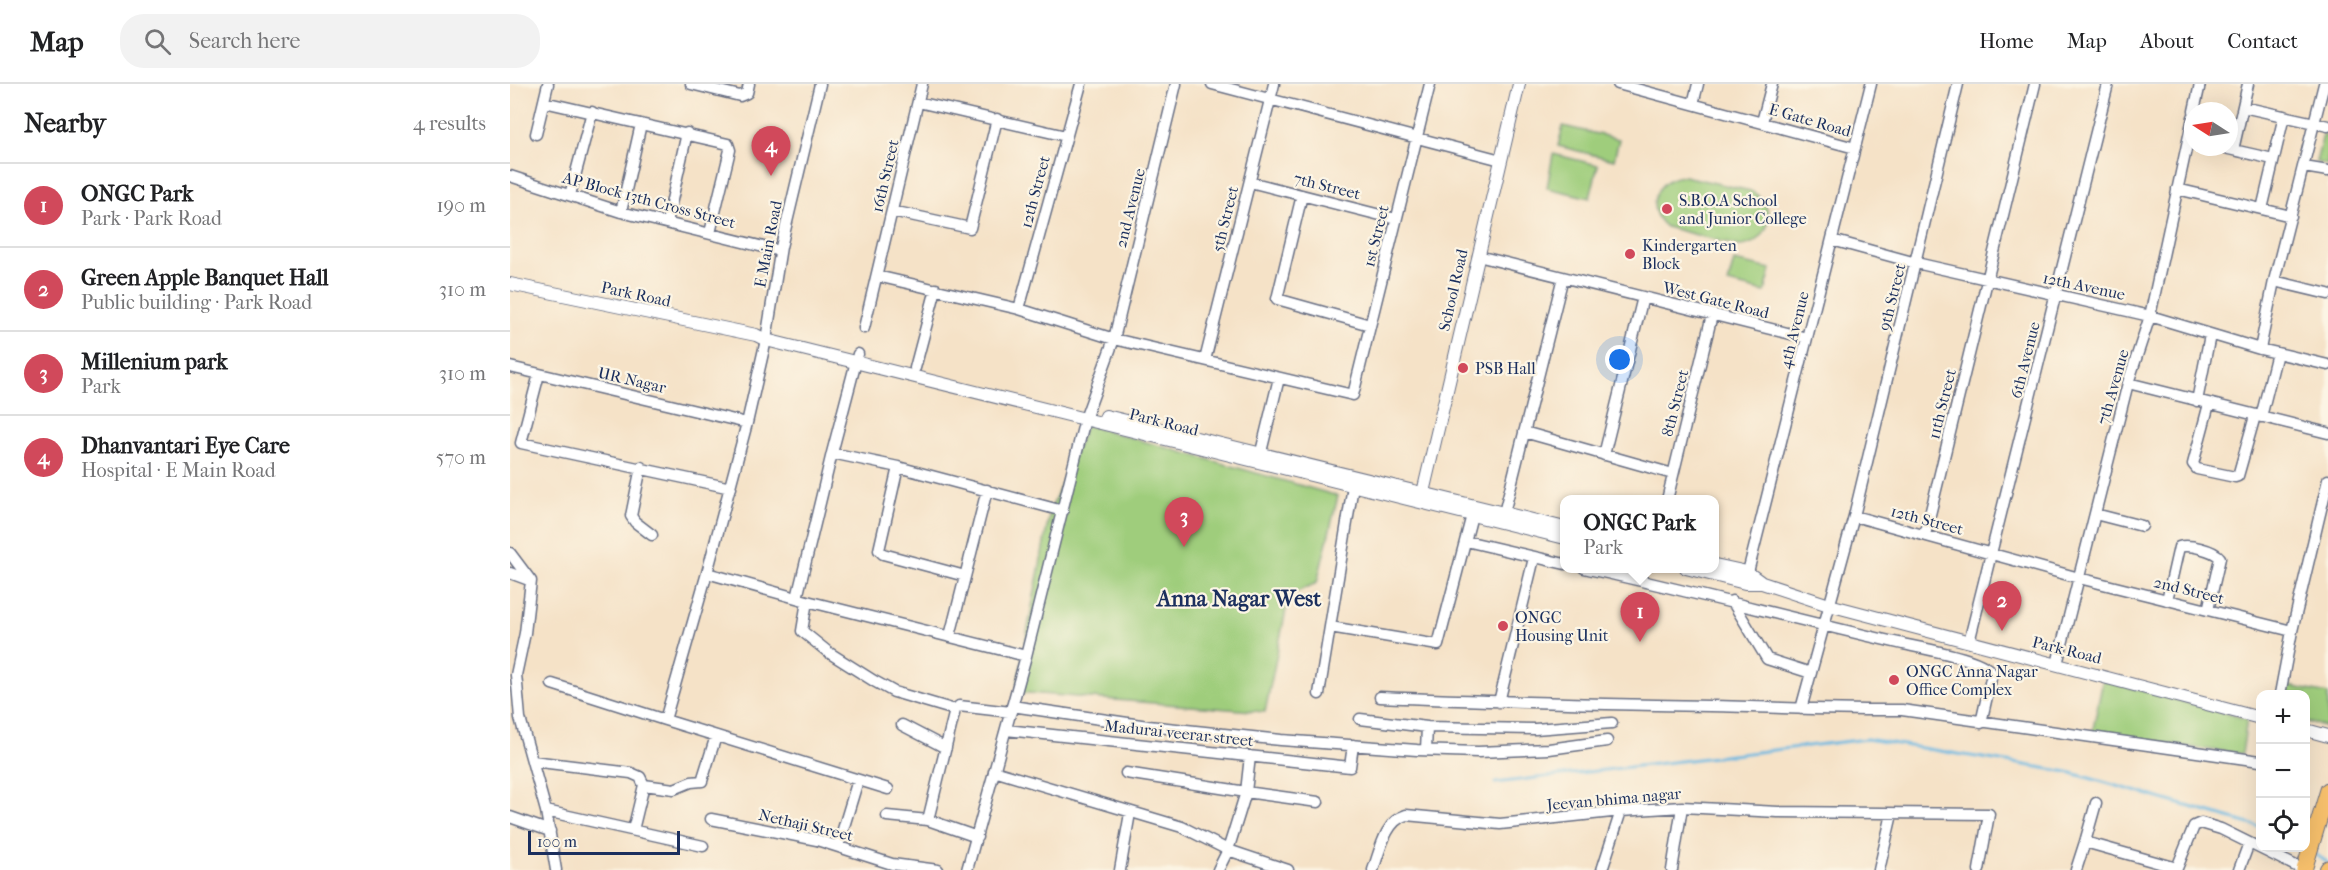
<!DOCTYPE html>
<meta charset="utf-8">
<style>
:root{--surface:#fff;--page:#f2f2f2;--text:#202124;--muted:#757577;--line:#e0e0e0;--accent:#d1495b}
body{margin:0;font-family:"IM FELL French Canon",serif;background:var(--page);color:var(--text)}
.controls{position:absolute;right:18px;bottom:18px;display:grid;overflow:hidden;border-radius:12px;box-shadow:0 6px 24px #0002}
.controls button{width:54px;height:54px;display:grid;place-items:center;padding:0;border:0;border-bottom:2px solid var(--line);background:var(--surface);color:var(--text);font:30px sans-serif}
.compass{position:absolute;left:1674px;top:18px;width:54px;height:54px;border-radius:50%;background:var(--surface);box-shadow:0 6px 24px #0002;rotate:282deg}
.scale{position:absolute;left:18px;bottom:15px;width:152px;box-sizing:border-box;padding-left:6px;border:3px solid #1b2f5e;border-top:0;font-size:16px;line-height:21px;white-space:nowrap;color:#1b2f5e;-webkit-text-stroke:4px #fcf5e5;paint-order:stroke}
.you{position:absolute;left:1110px;top:276px;width:21px;height:21px;margin:-15px;border:4px solid #fff;border-radius:50%;background:#1a73e8;box-shadow:0 0 0 9px #1a73e833}
.badge{display:grid;place-items:center;width:39px;height:39px;border-radius:50%;background:var(--accent);color:#fff;font-size:20px;font-weight:700}
.pin{position:absolute;translate:-50% -50px;filter:drop-shadow(0 2px 3px #0008)}
.pin::after{content:'';position:absolute;top:32px;width:21px;height:18px;background:inherit;clip-path:polygon(0 0,100% 0,50% 100%)}
.popup{position:absolute;left:1050px;top:411px;width:159px;height:78px;box-sizing:border-box;display:grid;place-content:center;border-radius:12px;background:var(--surface);filter:drop-shadow(0 2px 4px #0005);font-size:20px;white-space:nowrap;color:var(--muted)}
.popup b{font-size:22px;color:var(--text)}
.popup::after{content:'';position:absolute;left:50%;top:100%;margin-left:-12px;border:12px solid transparent;border-top-color:var(--surface)}
.list{margin:0;padding:0;list-style:none}
h2{display:flex;justify-content:space-between;align-items:center;height:78px;margin:0;padding:0 24px;font-size:26px}
h2 small{font-size:20px;font-weight:400;color:var(--muted)}
.list li{display:grid;grid-template-columns:39px 1fr auto;gap:18px;align-items:center;box-sizing:border-box;height:84px;padding:0 24px;border-top:2px solid var(--line)}
.list b{display:block;font-size:22px;white-space:nowrap}
.list p{margin:0;font-size:20px;white-space:nowrap;color:var(--muted)}
.list em{font-size:20px;font-style:normal;color:var(--muted)}
.icon{flex:none;width:33px;height:33px;fill:none;stroke:currentColor;stroke-width:2;stroke-linecap:round;stroke-linejoin:round}
.map{position:relative;flex:none;width:1818px;height:786px;overflow:hidden}
header{display:flex;align-items:center;gap:36px;box-sizing:border-box;height:84px;padding:0 30px;background:var(--surface);border-bottom:2px solid var(--line)}
header strong{font-size:28px}
nav{display:flex;gap:33px;margin-inline-start:auto;font-size:21px}
.search{width:420px;height:54px;background:var(--page);display:flex;align-items:center;gap:15px;box-sizing:border-box;padding:0 21px;border-radius:24px;color:var(--muted);font-size:22px}
main{display:flex}
aside{flex:1;background:var(--surface)}
.map>svg:first-child{display:block}
.green{fill:#9fcd7b;stroke:#5d7e6c;stroke-width:1.5}
.lines{fill:none;stroke-linecap:round;stroke-linejoin:round}
.stream{stroke:#66b7e1;stroke-width:3}
.minor-casing{stroke:#676e83;stroke-width:13}
.tertiary-casing{stroke:#676e83;stroke-width:14}
.primary-casing{stroke:#676e83;stroke-width:17}
.minor{stroke:#fff;stroke-width:10}
.tertiary{stroke:#fff;stroke-width:12}
.primary{stroke:#f7c06c;stroke-width:15}
.poi-dot{fill:#d1495b;stroke:#fcf5e5;stroke-width:2}
.labels{text-anchor:middle;dominant-baseline:central;stroke-width:4.5;stroke-linejoin:round;paint-order:stroke}
.street-label{font-size:16px;fill:#1b2f5e;stroke:#fcf5e5}
.poi-label{font-size:16px;fill:#1b2f5e;stroke:#fcf5e5;text-anchor:start}
.district-label{font-size:22px;font-weight:bold;fill:#1b2f5e;stroke:#fcf5e5}
</style>
<header>
<strong>Map</strong>
<div class="search"><svg class="icon" aria-label="search" viewBox="0 0 24 24"><circle cx="10" cy="10" r="6"/><path d="M15 15l6 6"/></svg>Search here</div>
<nav><a>Home</a><a>Map</a><a>About</a><a>Contact</a></nav>
</header>
<main>
<aside>
<h2>Nearby<small>4 results</small></h2>
<ul class="list">
<li><span class="badge">1</span><div><b>ONGC Park</b><p>Park · Park Road</p></div><em>190 m</em></li>
<li><span class="badge">2</span><div><b>Green Apple Banquet Hall</b><p>Public building · Park Road</p></div><em>310 m</em></li>
<li><span class="badge">3</span><div><b>Millenium park</b><p>Park</p></div><em>310 m</em></li>
<li><span class="badge">4</span><div><b>Dhanvantari Eye Care</b><p>Hospital · E Main Road</p></div><em>570 m</em></li>
</ul>
</aside>
<div class="map">
<svg width="1818" height="786" viewBox="0 0 1818 786">
<rect width="100%" height="100%" fill="#fcf5e5"/>
<filter id="ink" filterUnits="userSpaceOnUse"><feTurbulence type="fractalNoise" baseFrequency=".0167" numOctaves="2"/><feDisplacementMap in="SourceGraphic" scale="12" xChannelSelector="R" yChannelSelector="G"/><feConvolveMatrix kernelMatrix="1 2 1 2 8 2 1 2 1" color-interpolation-filters="sRGB"/></filter>
<filter id="wash" filterUnits="userSpaceOnUse"><feTurbulence type="fractalNoise" baseFrequency=".008" numOctaves="4" result="noise"/><feDisplacementMap in="SourceGraphic" scale="24" xChannelSelector="R" yChannelSelector="G"/><feGaussianBlur stdDeviation="1.35" result="paint"/><feColorMatrix in="noise" values="0 0 0 0 0 0 0 0 0 0 0 0 0 0 0 0 0 1.4 0 .05"/><feComposite in="paint" operator="in"/></filter>
<g filter="url(#wash)">
<rect width="100%" height="100%" fill="#f5e2c7"/>
<path class="green" d="M1053,42L1109,55L1104,76L1048,62Z
M1813,51L1818,52V81L1806,78Z
M1043,70L1088,81L1080,114L1037,104Z
M1174,92L1241,107C1247,111 1252,113 1255,120C1265,140 1251,161 1229,162L1156,143C1133,125 1146,93 1174,92Z
M1224,177L1261,185L1255,208L1218,199Z
M576,341L828,412L807,499L779,511L755,628L506,608L540,427Z
M1593,596L1737,635L1732,670L1582,650Z
M1779,602L1818,610V643L1796,638V610H1777Z"/>
<g class="lines">
<path class="stream" d="M985,699L1357,655L1558,688L1750,743
M1805,770L1817,778"/>
</g>
</g>
<g filter="url(#ink)">
<g class="lines">
<g class="minor-casing">
<path id="minor" d="M181,0L230,12L237,9L239,0
M310,0L271,163L256,256L237,339L197,489L155,636L378,705
M702,0L991,76
M1108,0L1345,64
M1814,0L1764,197L1818,210
M34,18L218,60L220,66L200,149
M408,18L556,52
M1183,20L1188,0
M1733,23L1818,42
M1684,27L1690,0
M1252,38L1262,0
M26,50L38,0
M1710,63L1763,75
M1723,66L1738,0
M1794,83L1818,87
M0,92L111,128L270,167
M740,98L886,135
M1667,105L1781,132
M60,111L82,28
M792,111L767,215L860,241
M1752,125L1774,32
M382,127L460,144L487,35
M111,128L131,40
M157,138L177,49
M1322,156L1406,179L1640,232L1750,265L1818,281
M968,172L1297,254
M367,192L509,225L604,255L843,311L920,0
M509,225L571,0
M354,244L412,0
M1750,265L1764,197
M695,276L764,0
M0,283L237,339
M405,284L426,205
M29,290L11,359L221,404
M1618,299L1818,349
M1687,317L1700,251
M1699,320L1683,380L1687,385L1725,393L1728,392L1745,332
M1751,333L1767,269
M1014,348L1163,390
M751,368L769,294
M322,369L388,383L553,427
M1094,371L1133,213
M131,383L121,432L125,438L142,451
M388,383L369,466L373,470L455,492
M1157,416L1202,231
M1585,430L1632,442
M1344,432L1569,494L1782,547
M992,437L1053,193
M1415,451L1525,0
M956,457L1055,480
M0,469L21,497L15,549L6,591L7,600L10,634L36,727L46,786
M1074,484C1181,507 1287,536 1393,560C1409,564 1478,575 1482,590L1471,639
M0,489L19,496
M197,489L297,517L516,572
M1236,496L1361,0
M287,514L322,369L348,270
M1657,516L1669,463C1679,460 1704,466 1710,474L1698,526
M297,517L292,547L318,568L364,597L384,608L445,626
M1222,517L1257,575L1301,589
M820,543L928,561L962,431
M440,552L477,406
M1459,558L1598,0
M1547,580L1618,299L1640,232L1683,33
M42,600L155,636
M809,610L843,402
M1770,610L1782,547L1818,396
M870,613C980,618 1090,620 1200,622C1264,623 1328,627 1392,626L1750,677
M989,618L1024,474
M502,622L638,642L771,656L907,666L968,668L1039,665L1097,657
M1291,625L1344,432L1448,0
M850,635L917,643
M392,641L436,664
M496,646L840,683L843,661
M916,666L917,643L1025,645L1102,639
M22,677L121,689L130,693L134,701L123,746
M484,687L672,743L718,766L778,786
M616,689L736,708L740,672
M134,701L164,705L181,698L192,697L206,652
M36,727L193,762
M377,732L418,736L467,753
M0,733L40,747
M201,735L307,756L382,780L428,786
M418,736L445,626L449,622L501,628
M1575,758L1586,719
M328,762L348,696
M1667,784L1684,742L1691,739L1711,745L1794,786
M457,786L516,572L575,335L604,255L666,0
M610,786L620,729
M708,786L718,766L736,708L808,718
M863,786C870,767 875,737 896,731L990,740L1111,727L1172,723L1268,728L1479,730L1469,786
M1092,786L1111,727
M1162,786L1172,723
M1369,786L1382,730
M1566,786L1575,758L1667,784L1666,786
M1729,786L1739,759"/>
</g>
<g class="tertiary-casing">
<path id="tertiary" d="M0,200L246,251L256,256L1055,454
M596,332L1055,444
M911,417L1009,0
M1205,481L1237,488L1252,499
M1176,484L1235,499H1252L1319,521L1750,634
M1796,646L1818,652"/>
</g>
<g class="primary-casing">
<path id="primary" d="M1794,786L1818,706
M1817,786L1818,784"/>
</g>
<use href="#minor" class="minor"/>
<use href="#tertiary" class="tertiary"/>
<use href="#primary" class="primary"/>
</g>
</g>
<g class="poi-dot">
<circle cx="1157" cy="125" r="6"/>
<circle cx="1120" cy="170" r="6"/>
<circle cx="953" cy="284" r="6"/>
<circle cx="993" cy="542" r="6"/>
<circle cx="1384" cy="596" r="6"/>
</g>
<g class="labels">
<g class="street-label">
<text transform="translate(1300 36) rotate(16)">E Gate Road</text>
<text transform="translate(375 92) rotate(-77)">16th Street</text>
<text transform="translate(817 102) rotate(14)">7th Street</text>
<text transform="translate(525 108) rotate(-75)">12th Street</text>
<text transform="translate(139 116) rotate(15)">AP Block 13th Cross Street</text>
<text transform="translate(620 124) rotate(-76)">2nd Avenue</text>
<text transform="translate(715 135) rotate(-76)">5th Street</text>
<text transform="translate(866 152) rotate(-76)">1st Street</text>
<text transform="translate(258 160) rotate(-79)">E Main Road</text>
<text transform="translate(1574 202) rotate(12)">12th Avenue</text>
<text transform="translate(943 206) rotate(-77)">School Road</text>
<text transform="translate(126 210) rotate(12)">Park Road</text>
<text transform="translate(1382 213) rotate(-76)">9th Street</text>
<text transform="translate(1206 216) rotate(14)">West Gate Road</text>
<text transform="translate(1284 246) rotate(-76)">4th Avenue</text>
<text transform="translate(1515 276) rotate(-76)">6th Avenue</text>
<text transform="translate(122 296) rotate(13)">UR Nagar</text>
<text transform="translate(1603 303) rotate(-74)">7th Avenue</text>
<text transform="translate(1165 319) rotate(-76)">8th Street</text>
<text transform="translate(1432 320) rotate(-76)">11th Street</text>
<text transform="translate(654 338) rotate(14)">Park Road</text>
<text transform="translate(1417 436) rotate(15)">12th Street</text>
<text transform="translate(1679 506) rotate(14)">2nd Street</text>
<text transform="translate(1557 566) rotate(14)">Park Road</text>
<text transform="translate(669 649) rotate(6)">Madurai veerar street</text>
<text transform="translate(1104 715) rotate(-5)">Jeevan bhima nagar</text>
<text transform="translate(296 741) rotate(13)">Nethaji Street</text>
</g>
<g class="poi-label">
<text x="1169" y="116">S.B.O.A School<tspan x="1169" dy="18">and Junior College</tspan></text>
<text x="1132" y="161">Kindergarten<tspan x="1132" dy="18">Block</tspan></text>
<text x="965" y="284">PSB Hall</text>
<text x="1005" y="533">ONGC<tspan x="1005" dy="18">Housing Unit</tspan></text>
<text x="1396" y="587">ONGC Anna Nagar<tspan x="1396" dy="18">Office Complex</tspan></text>
</g>
<g class="district-label">
<text x="729" y="515">Anna Nagar West</text>
</g>
</g>
</svg>
<div class="controls">
<button>+</button>
<button>−</button>
<button><svg class="icon" aria-label="locate" viewBox="0 0 24 24"><circle cx="12" cy="12" r="6"/><path d="M12 2v4M12 18v4M2 12h4M18 12h4"/></svg></button>
</div>
<svg class="compass" viewBox="-18 -18 36 36"><path d="M0-13l5 13h-10z" fill="#e53935"/><path d="M0 13l5-13h-10z" fill="#757577"/></svg>
<div class="scale">100 m</div>
<div class="you"></div>
<div class="pin badge" style="left:1130px;top:558px">1</div>
<div class="popup"><b>ONGC Park</b>Park</div>
<div class="pin badge" style="left:1492px;top:547px">2</div>
<div class="pin badge" style="left:674px;top:463px">3</div>
<div class="pin badge" style="left:261px;top:92px">4</div>
</div>
</main>
